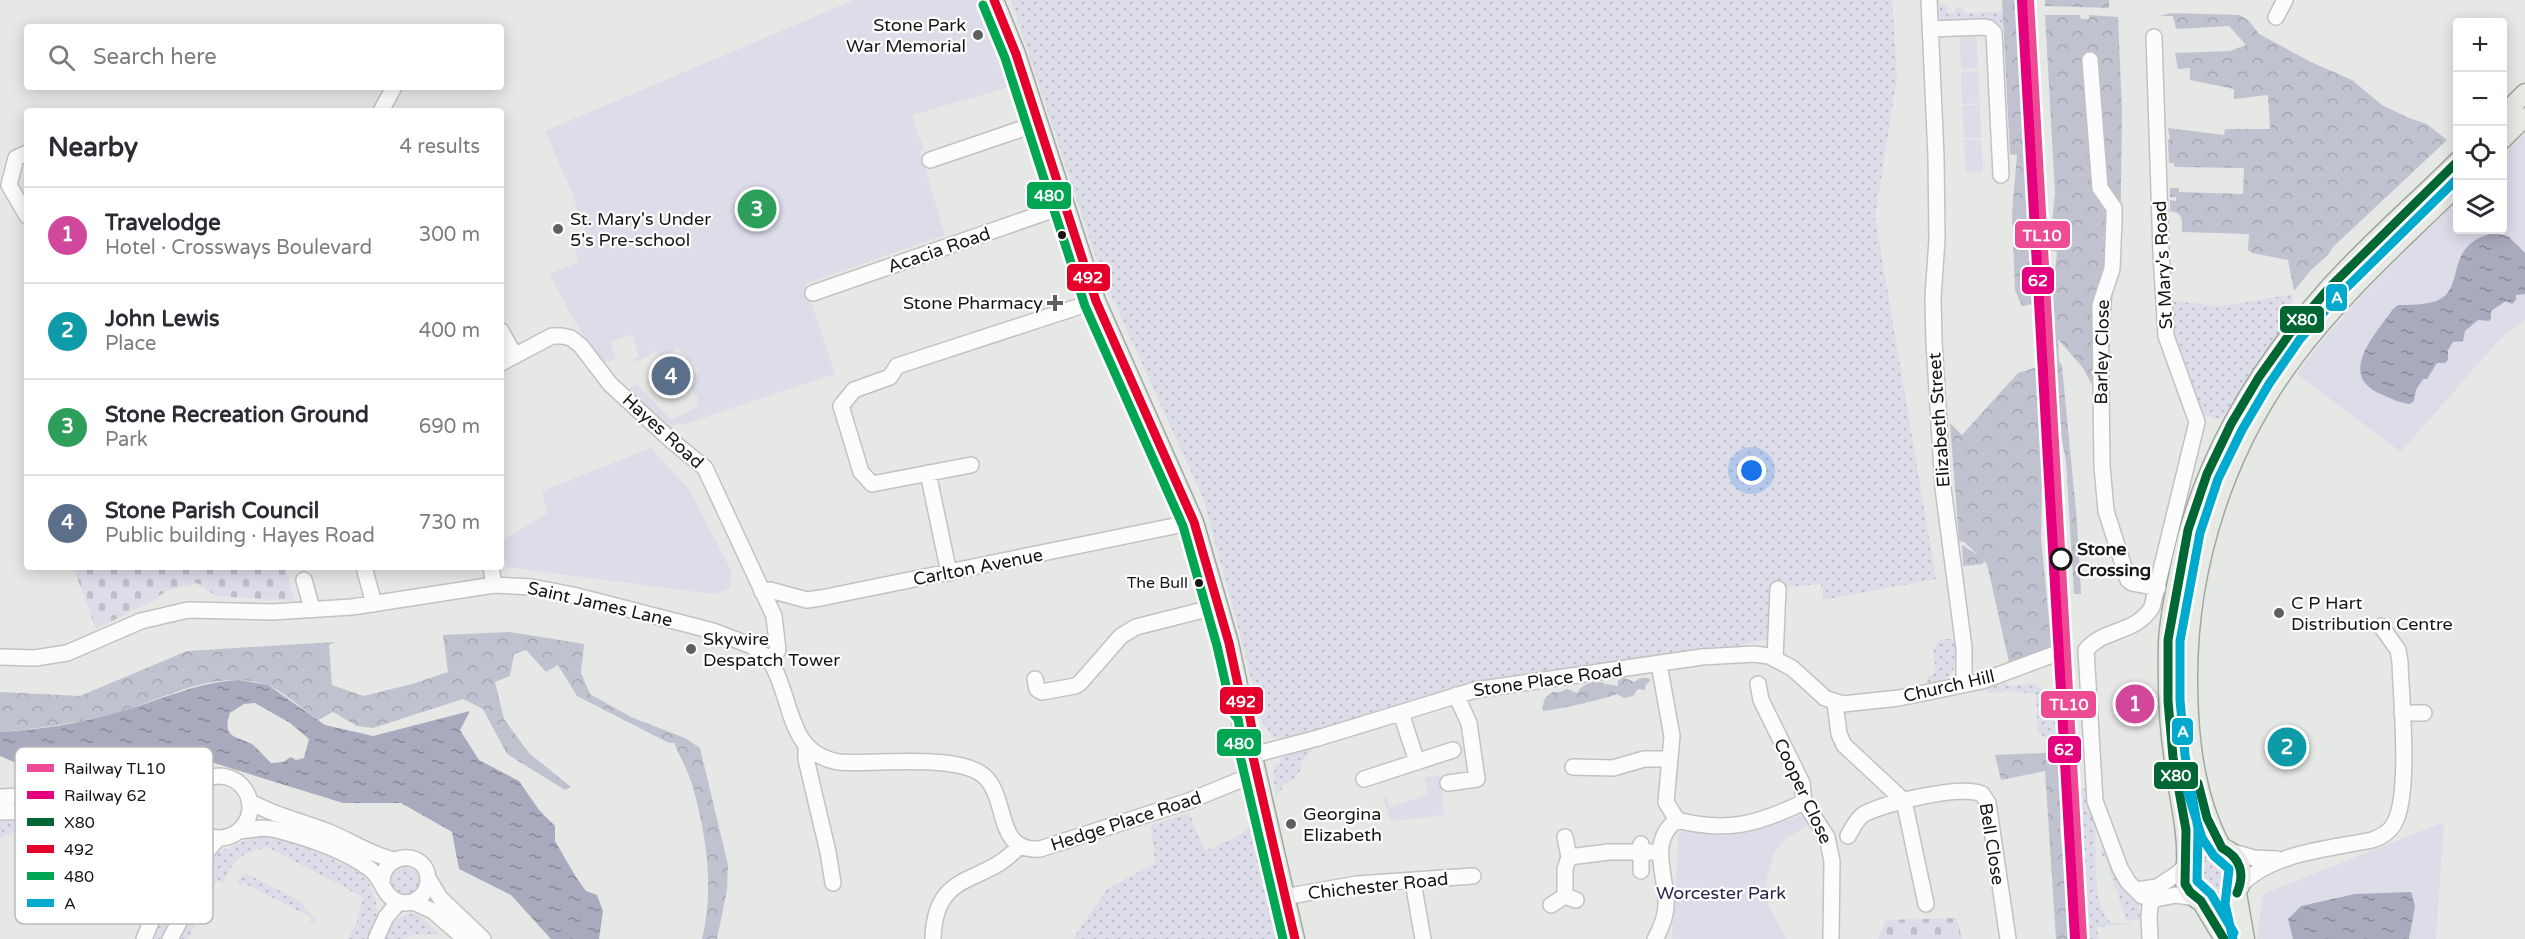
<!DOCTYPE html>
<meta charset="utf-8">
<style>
:root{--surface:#fff;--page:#f2f2f3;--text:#2b2b33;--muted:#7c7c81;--line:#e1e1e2;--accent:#db2777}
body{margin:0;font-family:"Varela Round",sans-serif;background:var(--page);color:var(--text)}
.controls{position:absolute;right:18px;top:18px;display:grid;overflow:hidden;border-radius:6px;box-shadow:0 3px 15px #0003}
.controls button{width:54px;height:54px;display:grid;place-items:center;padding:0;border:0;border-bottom:2px solid var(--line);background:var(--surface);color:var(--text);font:30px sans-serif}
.you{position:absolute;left:1752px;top:471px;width:21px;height:21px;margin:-15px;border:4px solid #fff;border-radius:50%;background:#1a73e8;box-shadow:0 0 0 9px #1a73e833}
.badge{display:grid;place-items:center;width:39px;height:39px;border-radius:50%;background:var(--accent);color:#fff;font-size:20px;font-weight:700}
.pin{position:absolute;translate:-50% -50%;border:3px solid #fff;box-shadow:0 2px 6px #0006}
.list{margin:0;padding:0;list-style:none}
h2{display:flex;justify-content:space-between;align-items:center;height:78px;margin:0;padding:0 24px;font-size:26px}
h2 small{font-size:20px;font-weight:400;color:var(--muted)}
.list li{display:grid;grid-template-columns:39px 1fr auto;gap:18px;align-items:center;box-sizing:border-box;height:96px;padding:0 24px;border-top:2px solid var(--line)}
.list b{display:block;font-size:22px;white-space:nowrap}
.list p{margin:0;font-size:20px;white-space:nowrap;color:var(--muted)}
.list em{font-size:20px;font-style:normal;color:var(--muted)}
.icon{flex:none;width:33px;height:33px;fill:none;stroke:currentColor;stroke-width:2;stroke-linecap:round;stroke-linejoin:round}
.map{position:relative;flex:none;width:2525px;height:939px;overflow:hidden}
.search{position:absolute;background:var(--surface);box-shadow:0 3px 15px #0003;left:24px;top:24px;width:480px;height:66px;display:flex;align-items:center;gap:15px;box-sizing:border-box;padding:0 21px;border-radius:6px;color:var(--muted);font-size:22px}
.panel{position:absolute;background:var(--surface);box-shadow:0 3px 15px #0003;left:24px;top:108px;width:480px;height:462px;border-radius:6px}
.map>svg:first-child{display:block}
.grass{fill:url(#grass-dots)}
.forest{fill:url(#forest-crowns)}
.cemetery{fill:url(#cemetery-stones)}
.green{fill:#dcdde9}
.water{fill:url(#water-ripples);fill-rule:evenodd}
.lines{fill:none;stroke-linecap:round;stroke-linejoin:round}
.minor-casing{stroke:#c2c3c1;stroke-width:18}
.major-casing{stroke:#a1a89e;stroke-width:21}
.minor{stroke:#fbfcfb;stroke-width:15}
.major{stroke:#e6e9e4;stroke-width:18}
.bus-1-casing{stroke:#fff;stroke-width:14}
.bus-2-casing{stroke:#fff;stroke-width:14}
.bus-3-casing{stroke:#fff;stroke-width:14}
.bus-4-casing{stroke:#fff;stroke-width:14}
.bus-1{stroke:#063;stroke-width:9}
.bus-2{stroke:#e4002b;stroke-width:9}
.bus-3{stroke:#00a651;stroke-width:9}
.bus-4{stroke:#00a9ce;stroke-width:9}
.rail-1-casing{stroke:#fff;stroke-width:15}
.rail-2-casing{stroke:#fff;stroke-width:15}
.rail-1{stroke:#ee4b95;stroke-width:10}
.rail-2{stroke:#e5007d;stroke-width:10}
.poi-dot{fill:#5f605e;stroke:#fff;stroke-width:2}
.bus-dot{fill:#161715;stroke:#fff;stroke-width:2}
.stop-dot{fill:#fff;stroke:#161715;stroke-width:3}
.labels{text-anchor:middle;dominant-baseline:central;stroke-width:4.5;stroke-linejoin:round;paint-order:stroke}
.bus-label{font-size:16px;fill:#161715;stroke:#fff;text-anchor:end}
.poi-label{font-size:18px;fill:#161715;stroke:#fff;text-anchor:start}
.street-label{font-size:18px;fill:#161715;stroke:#fff}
.stop-label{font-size:18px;font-weight:bold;fill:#161715;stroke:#fff;text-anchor:start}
.park-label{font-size:18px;fill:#29244d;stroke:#fff}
.key{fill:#fff;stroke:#b9b9b9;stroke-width:1.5}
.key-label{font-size:16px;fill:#161715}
.line-badge{stroke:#fff;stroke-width:2}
.badge-label{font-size:16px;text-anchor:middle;font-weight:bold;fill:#fff}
</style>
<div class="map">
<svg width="2525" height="939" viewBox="0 0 2525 939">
<defs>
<pattern id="grass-dots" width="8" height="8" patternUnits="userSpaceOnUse" patternTransform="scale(1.5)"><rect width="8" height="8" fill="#dcdde9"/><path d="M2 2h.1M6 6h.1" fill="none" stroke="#bcbdc7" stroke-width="1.8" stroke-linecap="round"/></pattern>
<pattern id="forest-crowns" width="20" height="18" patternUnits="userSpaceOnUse" patternTransform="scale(1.5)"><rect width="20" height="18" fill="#c1c2d0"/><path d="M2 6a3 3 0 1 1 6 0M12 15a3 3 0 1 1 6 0" fill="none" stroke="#a5a6b2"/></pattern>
<pattern id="cemetery-stones" width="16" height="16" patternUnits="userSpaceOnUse" patternTransform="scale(1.5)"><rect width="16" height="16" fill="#dcdde9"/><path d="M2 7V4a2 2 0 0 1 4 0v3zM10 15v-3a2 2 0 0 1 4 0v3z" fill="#bcbdc7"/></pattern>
<pattern id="water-ripples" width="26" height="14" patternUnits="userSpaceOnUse" patternTransform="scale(1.5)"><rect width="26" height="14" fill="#aaaabe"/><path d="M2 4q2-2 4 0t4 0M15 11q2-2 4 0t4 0" fill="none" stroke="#898999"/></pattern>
</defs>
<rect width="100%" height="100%" fill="#e6e8e5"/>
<path class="grass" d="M1011,0H1892L1897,78L1875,217L1936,579L1823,600L1821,584L1773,588L1769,639L1283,740L1272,737L1261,720L1238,626L1203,498L1101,273Z
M1935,0H1939L1940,5H1947V13H1955V8H1963L1965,13L2004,11L2005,27L1941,22L1937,15Z
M2294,294L2287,325L2221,419L2202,415L2175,336L2171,301L2222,306Z
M1940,639H1952L1957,643C1957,674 1953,677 1925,687L1929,676L1936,673L1933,650Z
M1999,679L2010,686L2035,683L2049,695H2061L2064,752L2038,732L2036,694C2026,694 2016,691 2007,691C1999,692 1995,694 1988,692L1985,683Z
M1311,746L1312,752L1301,762L1300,771L1294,779L1286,783L1276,796L1273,775L1275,765L1280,764V759L1287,754Z
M2089,788C2091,801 2094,814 2095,826C2097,854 2090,902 2111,923L2133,924L2097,927L2098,939H2088L2079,789Z
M1189,813L1205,851L1240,835L1255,819L1283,939H1073L1107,889L1155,863L1151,825Z
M71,817L171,821C182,828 187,834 189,848L166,850C170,835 162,828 148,827C106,826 35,815 0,839V821L9,818Z
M255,836C292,837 326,856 358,871C373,883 380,904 375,923C373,930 369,932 367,939H348L357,922L363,897L267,847C242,854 233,857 224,883L217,880L188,939H177L199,876L212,855Z
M2105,848L2126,887L2124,889L2139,904L2140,922L2135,919L2127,922L2106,860L2101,854L2102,849Z
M2191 876a22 22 0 1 1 44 0a22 22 0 1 1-44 0Z
M391 881a14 14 0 1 1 28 0a14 14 0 1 1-28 0Z
M187,873L179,908L165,939H148L166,904L176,894Z
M245,873L298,900L316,919L315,923H310L312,918L248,885L244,883L240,887L237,880Z
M411,913L420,916L441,935L416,934L402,939H382C390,925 395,918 411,913Z"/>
<path class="forest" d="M2002,0H2020L2031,186L2034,304L2022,306L2015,290L2012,213L2017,155L2010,154Z
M2045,0H2109V8L2045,6Z
M2171,13L2240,15L2249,21L2259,34L2311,62L2352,80L2382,105L2409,118L2427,124L2447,140L2333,247L2328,255L2311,270L2294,291L2288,260L2252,253L2248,250L2249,234L2182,232C2182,220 2184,213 2170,211V200L2176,201V197H2170V188H2179V192L2243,194L2244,168L2174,167V163H2169L2168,141L2170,138L2168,128L2224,135L2225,129H2270L2268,95L2234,99V89L2190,80V68L2178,69L2175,53L2230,51L2246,45L2229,26L2176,29L2173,16H2160Z
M2045,15H2080L2081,19H2089V15L2118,17L2122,112L2120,261L2115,262L2110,330L2109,433L2106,450L2097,397L2092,385L2083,368L2058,339L2059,360L2062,366L2077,522L2081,594H2074L2066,461L2062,440L2051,308L2057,252L2049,250L2055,193Z
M2037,367L2042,478L2041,539L2052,649L2009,662L1987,564L1984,561L1983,564L1963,566L1962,545L1978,555L1964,542L1959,541L1950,423L1962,435L2018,373Z
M510,632L584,644L581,673L590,694L631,717L685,738L700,748L728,865L727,890L717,939H702C714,890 707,839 694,791C690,775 681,759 674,743H669L577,696L558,665L546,672L526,650L514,654L510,676L495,682L504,719L529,753L571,787L565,790L507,754L483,709L463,699L373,728L357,726L333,712L318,720C302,709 283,690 264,684C209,668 157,704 105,716C70,724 35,729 0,732V692L80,696L187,651L335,642L329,645L332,685L363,696L412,684L448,672L443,635Z
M1623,677L1634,682C1640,678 1644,676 1651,680L1645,686V690L1638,689L1633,696L1624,698L1617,694C1610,698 1551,711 1543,711L1542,708L1545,698L1553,692H1560L1567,689L1577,693C1583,683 1594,681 1604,683L1606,686V684L1618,686V681Z
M2064,752L2060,828L2071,939H2056L2045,771L2001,780L1995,755Z"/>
<path class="cemetery" d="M73,567H285L295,601L216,596L197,583L166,591L154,600L96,629Z
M1957,918L1962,939H1878L1886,920Z"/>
<path class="green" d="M854,0H978L1013,86L912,115L924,150L920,152L945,235L805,284L835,374L686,424L675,423L668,431L628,390L636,383L671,420L697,407L698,398L685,383L700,371L677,347L663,361L655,364L661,358L655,351L648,357L634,362L633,360L639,356L632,335L610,342L616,359L602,363L573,319L550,274L578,262C575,250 571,237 585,230L570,188L545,131Z
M1977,36L1978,68L1961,69L1960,37Z
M1978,71L1980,103L1962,104L1961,72Z
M1980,105L1981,138H1964L1962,106Z
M2525,133V320L2500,339L2401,452L2297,374C2343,310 2401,256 2457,201L2458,230H2502L2503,156Z
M1964,140H1981L1983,172L1966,173Z
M651,448L689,489L732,572L730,589L713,594L507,567L501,542L547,513L542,491Z
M1440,776L1444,815L1393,821L1390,820L1383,798L1386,797L1390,807L1429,794L1424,777Z
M1803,815L1813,822L1785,839L1774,854L1766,881L1769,907L1787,939H1672L1679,831L1726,836Z
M2444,822L2436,939H2257L2263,894Z"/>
<path class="water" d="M2493,233L2508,236L2525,253V294L2516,295V300L2512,304L2506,301L2491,311V319L2489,321L2478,320L2465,331L2463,341L2453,342L2448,350V360L2445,363H2437L2427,379H2423L2416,390L2414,401L2410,404C2400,403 2392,399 2383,395C2335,376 2375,335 2393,309L2398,305C2410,305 2424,305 2436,301C2468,289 2441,246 2493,233Z
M239,680L268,685L325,725L373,736L470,711L460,730L479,760L519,781L539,810L555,826V841L576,877L586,891L597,895L603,911L599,939H551L511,895L459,869L452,832L401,803H343L198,758L166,767H121L14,762L0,756V732C39,730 81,723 119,712C159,701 196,682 239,680ZM255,703L290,723L309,739L304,758L296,760L291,757L283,762L271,763C264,757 257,747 250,743C234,736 222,736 230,713L244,704Z
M2411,892L2415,906L2409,939H2293L2288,919L2301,906L2355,894Z"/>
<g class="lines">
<g class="minor-casing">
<path id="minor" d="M1929,0L1936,156L1937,239L1933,298L1934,342L1943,488L1964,648V684
M2276,17L2285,0
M1931,29L1983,27L1989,28L1994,33L2001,175
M2154,37L2161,253L2166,336L2197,422L2152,607C2136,634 2104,628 2086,650L2095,801L2120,868L2128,882L2142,896L2156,899L2176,895L2196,898
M2090,60L2100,188L2114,208V220L2112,269L2100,305L2102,466L2106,511L2128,580L2132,583L2158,588
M381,111L394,87
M27,153L16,158L9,185L27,216
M930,160L1039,123
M813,293L1064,206
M501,331L515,356
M501,363L552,336H562L571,338L581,346L610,384L672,441L705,468L774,616L778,650L770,660
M971,465L872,484L861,472L841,406L854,390L890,377L897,366L1096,301
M928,473L949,573
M364,567L374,604
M491,567L494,585
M304,580L312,609
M762,592L770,590L807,600L821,598L1194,522
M0,657L35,658L67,653L141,621L188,610L272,612L352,607L494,585L532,587L573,595L713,631L752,646L766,657L773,666C793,703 788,754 839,762C875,765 965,752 987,779C1008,803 996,852 1040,849L1189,801L1257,773
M1775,659L1778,589
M1659,664L1672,736L1666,802L1677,820C1727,833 1758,824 1804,802
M1035,679L1037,689L1042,692L1075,686L1080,683L1121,636L1136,627L1219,606
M1758,684L1761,700L1802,783L1804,802L1827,837L1832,861L1831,938
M1835,703L1839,734L1844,745L1904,801L1926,904
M1401,713L1417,762
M2402,713H2424
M806,746V759L828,852L833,883
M1253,755L1318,738L1475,690L1702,657L1754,654L1769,656L1792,668L1825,698L1843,704L1899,698L1982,681L2060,652
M1573,767L1613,768L1644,759H1670
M188 807a31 31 0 1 1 62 0a31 31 0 1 1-62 0Z
M1364,779L1453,750
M1448,783L1477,779L1469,723L1456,695
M0,797L45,795L168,798L191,794
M249,801C274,816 302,821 329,832C351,841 371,855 394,860
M0,812L72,810L153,812L175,816L195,826C196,864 181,869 163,896C155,909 150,925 144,939
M239,831L263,828L273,829C305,837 343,849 370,869C383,879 383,898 400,902C414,906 428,894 428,880C428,850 383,850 382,882
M1848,836C1852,829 1857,818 1864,814C1885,803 1962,784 1982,794L1988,803L2008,939
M1565,837L1569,857L1565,869V896L1576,900
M2229,851L2254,858L2277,859
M1569,857L1609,852H1659
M1641,871V844
M428,878L440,898L483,939
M1413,882L1423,939
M2240,886C2270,853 2329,849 2372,840C2381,837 2389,833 2394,824C2411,795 2401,698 2400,662L2398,650L2381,626
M2137,890L2157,887L2177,874L2186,865
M1284,897L1357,884L1473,876
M413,902L433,911L465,939
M1551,905L1565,896
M170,939C176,928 183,917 186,905C194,875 195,861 219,838
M376,939L386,917L399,902
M933,939C935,867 985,887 1019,846
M1655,939C1662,927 1667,913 1666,899C1665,872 1649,840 1677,820
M2150,939L2149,916L2151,898"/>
</g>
<g class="major-casing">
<path id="major" d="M994,0L1016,54L1096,301L1194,522L1229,643L1243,708L1240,714L1245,740L1250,744L1295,939
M2502,116L2525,93
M2502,140L2525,117
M2184 875a29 29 0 1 1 58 0a29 29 0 1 1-58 0Z
M2222,848C2194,796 2188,736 2188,677C2188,563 2226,447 2295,356C2342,293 2402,240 2458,185
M2186,865C2188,829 2178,796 2174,761C2168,722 2167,682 2168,643C2169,616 2176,588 2181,562C2203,458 2258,368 2328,289C2368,244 2415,204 2458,161
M2237,893L2245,939
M2201,901L2224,939"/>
</g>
<use href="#minor" class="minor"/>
<use href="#major" class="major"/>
<g class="bus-1-casing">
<path id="bus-1" d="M2198,783L2207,818L2222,848
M2222,848C2241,858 2245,874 2237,893
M2224,939L2201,901L2190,892L2185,884L2186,830L2173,757L2168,701V640L2188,530L2207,474L2231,424L2259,377L2291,332L2330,287L2458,161"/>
</g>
<g class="bus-2-casing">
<path id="bus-2" d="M994,0L1016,54L1096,301L1194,522L1229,643L1243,708L1249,713L1254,739L1250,744L1295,939"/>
</g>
<g class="bus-3-casing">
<path id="bus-3" d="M983,5L1005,58L1085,306L1183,526L1217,646L1232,712L1238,719L1241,736L1238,747L1283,939"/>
</g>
<g class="bus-4-casing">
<path id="bus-4" d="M2186,787L2202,838L2214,856L2229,869L2225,904L2233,939
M2234,933L2211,894L2197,881L2198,829L2185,755L2180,700V641L2200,533L2218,479L2242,430L2269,384L2300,339L2339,295L2458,178"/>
</g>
<use href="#bus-1" class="bus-1"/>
<use href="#bus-2" class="bus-2"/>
<use href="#bus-3" class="bus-3"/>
<use href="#bus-4" class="bus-4"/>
<g class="rail-1-casing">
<path id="rail-1" d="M2029,0L2082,939"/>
</g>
<g class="rail-2-casing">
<path id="rail-2" d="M2022,1L2075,939"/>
</g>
<use href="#rail-1" class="rail-1"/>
<use href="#rail-2" class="rail-2"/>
</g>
<g class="poi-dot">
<circle cx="978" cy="35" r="6"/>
<circle cx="558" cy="229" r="6"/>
<path d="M1052 294h6v6h6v6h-6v6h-6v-6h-6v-6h6z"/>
<circle cx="2279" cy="613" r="6"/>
<circle cx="691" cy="649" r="6"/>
<circle cx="1291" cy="824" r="6"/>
</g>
<g class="bus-dot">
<circle cx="1062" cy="235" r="5"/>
<circle cx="1199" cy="583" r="5"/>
</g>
<circle class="stop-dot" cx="2061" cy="559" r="10"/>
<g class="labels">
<g class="bus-label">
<text x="1188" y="583">The Bull</text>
</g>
<g class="poi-label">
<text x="966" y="25" text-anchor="end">Stone Park<tspan x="966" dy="21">War Memorial</tspan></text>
<text x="570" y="219">St. Mary's Under<tspan x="570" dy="21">5's Pre-school</tspan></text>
<text x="1043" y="303" text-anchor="end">Stone Pharmacy</text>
<text x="2291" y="603">C P Hart<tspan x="2291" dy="21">Distribution Centre</tspan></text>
<text x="703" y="639">Skywire<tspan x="703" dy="21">Despatch Tower</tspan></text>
<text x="1303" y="814">Georgina<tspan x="1303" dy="21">Elizabeth</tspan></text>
</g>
<g class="street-label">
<text transform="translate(939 250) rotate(-19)">Acacia Road</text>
<text transform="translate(2163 265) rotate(-93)">St Mary's Road</text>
<text transform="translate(2102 352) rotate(-89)">Barley Close</text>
<text transform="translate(1939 420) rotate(-94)">Elizabeth Street</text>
<text transform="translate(663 431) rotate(42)">Hayes Road</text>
<text transform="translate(978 567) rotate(-11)">Carlton Avenue</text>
<text transform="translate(600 604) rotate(13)">Saint James Lane</text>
<text transform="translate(1548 680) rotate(-8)">Stone Place Road</text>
<text transform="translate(1949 686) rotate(-13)">Church Hill</text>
<text transform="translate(1803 791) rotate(65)">Cooper Close</text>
<text transform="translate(1126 821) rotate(-18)">Hedge Place Road</text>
<text transform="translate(1992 844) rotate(81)">Bell Close</text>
<text transform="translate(1378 886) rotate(-6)">Chichester Road</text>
</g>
<g class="stop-label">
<text x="2077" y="549">Stone<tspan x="2077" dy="21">Crossing</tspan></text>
</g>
<g class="park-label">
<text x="1721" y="893">Worcester Park</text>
</g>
</g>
<rect x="15" y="747" width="198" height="177" rx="9" class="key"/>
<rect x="27" y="764" width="27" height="8" fill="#ee4b95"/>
<rect x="27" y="791" width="27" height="8" fill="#e5007d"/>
<rect x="27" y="818" width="27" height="8" fill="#063"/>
<rect x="27" y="845" width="27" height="8" fill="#e4002b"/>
<rect x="27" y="872" width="27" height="8" fill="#00a651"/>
<rect x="27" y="899" width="27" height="8" fill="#00a9ce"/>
<g class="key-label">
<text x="64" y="774">Railway TL10</text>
<text x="64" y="801">Railway 62</text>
<text x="64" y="828">X80</text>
<text x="64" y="855">492</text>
<text x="64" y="882">480</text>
<text x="64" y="909">A</text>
</g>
<g class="line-badge">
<rect x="1026" y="181" width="46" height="29" rx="6" fill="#00a651"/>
<rect x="2014" y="220" width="57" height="29" rx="6" fill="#ee4b95"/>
<rect x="1066" y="263" width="45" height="29" rx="6" fill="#e4002b"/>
<rect x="2021" y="266" width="34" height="29" rx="6" fill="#e5007d"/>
<rect x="2325" y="283" width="23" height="29" rx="6" fill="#00a9ce"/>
<rect x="2279" y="305" width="46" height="29" rx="6" fill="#063"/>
<rect x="1219" y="686" width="45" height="29" rx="6" fill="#e4002b"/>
<rect x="2040" y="690" width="57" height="29" rx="6" fill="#ee4b95"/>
<rect x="2171" y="717" width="23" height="29" rx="6" fill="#00a9ce"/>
<rect x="1216" y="728" width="46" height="29" rx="6" fill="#00a651"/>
<rect x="2047" y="735" width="35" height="29" rx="6" fill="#e5007d"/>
<rect x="2153" y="761" width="46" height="29" rx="6" fill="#063"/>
</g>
<g class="badge-label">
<text x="1049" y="201">480</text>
<text x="2042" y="241">TL10</text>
<text x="1088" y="283">492</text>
<text x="2038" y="286">62</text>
<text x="2337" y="303">A</text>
<text x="2302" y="325">X80</text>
<text x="1241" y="707">492</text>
<text x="2069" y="710">TL10</text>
<text x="2183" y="737">A</text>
<text x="1239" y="749">480</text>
<text x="2064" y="755">62</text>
<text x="2176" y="781">X80</text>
</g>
</svg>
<div class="controls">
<button>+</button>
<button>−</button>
<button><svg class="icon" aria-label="locate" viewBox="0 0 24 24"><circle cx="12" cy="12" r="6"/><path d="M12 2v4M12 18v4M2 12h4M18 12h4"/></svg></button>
<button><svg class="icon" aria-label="layers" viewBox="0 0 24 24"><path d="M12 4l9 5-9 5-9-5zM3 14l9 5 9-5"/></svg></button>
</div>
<div class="you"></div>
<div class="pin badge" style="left:2135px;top:704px;background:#d1479c">1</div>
<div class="pin badge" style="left:2287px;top:747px;background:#0f9aa8">2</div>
<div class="pin badge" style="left:757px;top:209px;background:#2e9e5b">3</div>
<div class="pin badge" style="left:671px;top:376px;background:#5c6f8a">4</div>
<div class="search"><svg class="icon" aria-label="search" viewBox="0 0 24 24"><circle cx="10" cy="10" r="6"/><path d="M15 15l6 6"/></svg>Search here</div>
<section class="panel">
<h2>Nearby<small>4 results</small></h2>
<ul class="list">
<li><span class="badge" style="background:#d1479c">1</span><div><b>Travelodge</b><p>Hotel · Crossways Boulevard</p></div><em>300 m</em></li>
<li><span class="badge" style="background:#0f9aa8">2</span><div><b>John Lewis</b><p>Place</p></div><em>400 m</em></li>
<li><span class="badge" style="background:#2e9e5b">3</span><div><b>Stone Recreation Ground</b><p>Park</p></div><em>690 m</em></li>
<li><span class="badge" style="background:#5c6f8a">4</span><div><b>Stone Parish Council</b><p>Public building · Hayes Road</p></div><em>730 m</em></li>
</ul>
</section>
</div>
